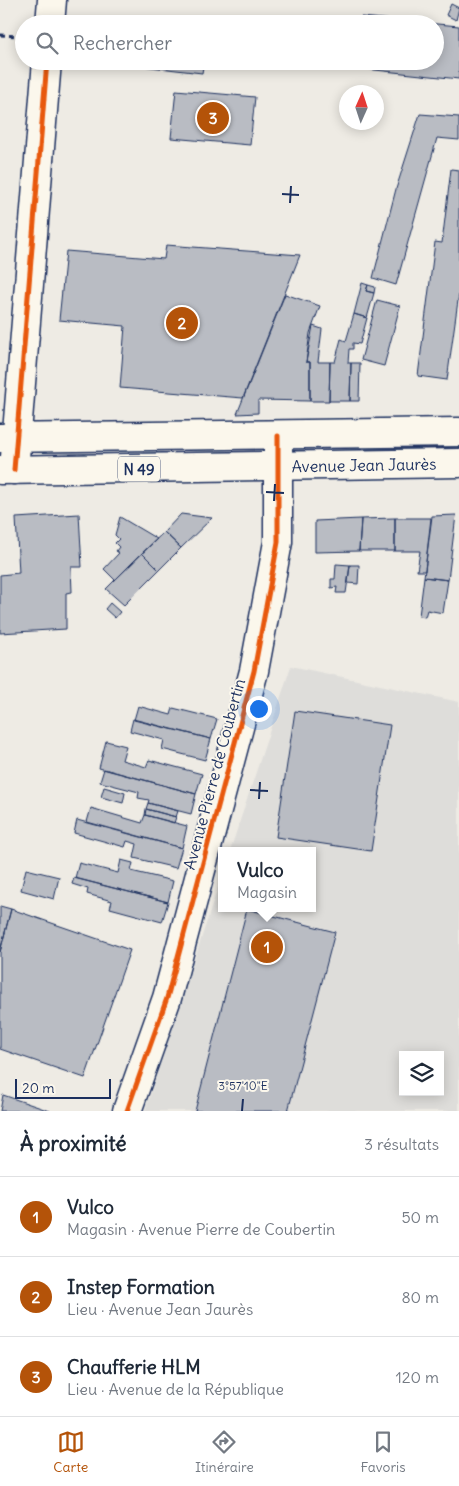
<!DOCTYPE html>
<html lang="fr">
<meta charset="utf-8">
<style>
:root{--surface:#fff;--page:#f2f2f3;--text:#1f2937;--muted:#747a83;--line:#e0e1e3;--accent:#b45309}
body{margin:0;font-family:Delius,sans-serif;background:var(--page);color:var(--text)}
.controls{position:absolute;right:15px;bottom:15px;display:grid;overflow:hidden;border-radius:0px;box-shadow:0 2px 12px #0003}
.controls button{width:45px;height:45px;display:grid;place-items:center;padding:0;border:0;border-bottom:1px solid var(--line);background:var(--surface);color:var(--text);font:25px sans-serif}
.compass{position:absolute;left:339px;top:85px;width:45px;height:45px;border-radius:50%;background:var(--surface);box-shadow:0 2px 12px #0003;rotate:3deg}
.scale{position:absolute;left:15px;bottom:12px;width:96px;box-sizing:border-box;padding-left:5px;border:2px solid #1b2f5e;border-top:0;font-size:14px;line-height:18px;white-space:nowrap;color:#1b2f5e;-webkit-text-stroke:4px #fbf7ec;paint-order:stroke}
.you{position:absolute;left:258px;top:708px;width:18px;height:18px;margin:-12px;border:4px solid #fff;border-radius:50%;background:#1a73e8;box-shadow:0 0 0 8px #1a73e833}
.badge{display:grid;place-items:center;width:32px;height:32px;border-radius:50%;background:var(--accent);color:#fff;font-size:16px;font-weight:700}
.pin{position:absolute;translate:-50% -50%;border:2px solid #fff;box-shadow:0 1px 5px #0006}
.popup{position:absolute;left:218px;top:847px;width:98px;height:65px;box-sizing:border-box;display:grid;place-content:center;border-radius:0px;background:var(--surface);filter:drop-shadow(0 1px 4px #0005);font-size:16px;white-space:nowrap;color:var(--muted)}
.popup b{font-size:19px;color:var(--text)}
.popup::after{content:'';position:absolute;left:50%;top:100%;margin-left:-10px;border:10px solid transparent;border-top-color:var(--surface)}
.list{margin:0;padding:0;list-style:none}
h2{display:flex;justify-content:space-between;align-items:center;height:65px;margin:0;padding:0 20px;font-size:21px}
h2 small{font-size:16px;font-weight:400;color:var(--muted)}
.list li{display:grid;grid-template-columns:32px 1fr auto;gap:15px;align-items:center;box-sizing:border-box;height:80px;padding:0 20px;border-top:1px solid var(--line)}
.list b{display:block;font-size:19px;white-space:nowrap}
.list p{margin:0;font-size:16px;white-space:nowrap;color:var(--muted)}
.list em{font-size:16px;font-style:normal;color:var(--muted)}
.icon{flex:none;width:28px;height:28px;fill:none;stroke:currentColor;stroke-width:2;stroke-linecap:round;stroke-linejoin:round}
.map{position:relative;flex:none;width:459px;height:1111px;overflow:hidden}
.search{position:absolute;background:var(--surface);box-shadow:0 2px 12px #0003;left:15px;right:15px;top:15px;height:55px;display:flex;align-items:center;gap:12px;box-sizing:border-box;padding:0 18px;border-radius:28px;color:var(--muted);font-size:19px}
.sheet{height:305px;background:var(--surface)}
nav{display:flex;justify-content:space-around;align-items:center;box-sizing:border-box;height:70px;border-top:1px solid var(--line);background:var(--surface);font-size:14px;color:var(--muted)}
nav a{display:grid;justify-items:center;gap:2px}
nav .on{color:var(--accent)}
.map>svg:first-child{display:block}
.built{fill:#deddda;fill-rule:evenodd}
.building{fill:#b9bcc3;stroke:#1b2f5e}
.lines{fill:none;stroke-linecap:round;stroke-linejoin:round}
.minor-casing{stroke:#1b2f5e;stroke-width:31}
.major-casing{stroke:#1b2f5e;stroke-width:31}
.path{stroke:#1b2f5e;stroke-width:3;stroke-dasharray:5 4;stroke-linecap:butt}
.minor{stroke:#fbf7ec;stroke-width:28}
.major{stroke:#fbf7ec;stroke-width:28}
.cycleway-casing{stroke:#fbf7ec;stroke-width:8}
.cycleway{stroke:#e8590c;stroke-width:5}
.ticks{fill:none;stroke:#1b2f5e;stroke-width:2}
.labels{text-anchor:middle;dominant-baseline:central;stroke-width:4;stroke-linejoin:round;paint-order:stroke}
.shield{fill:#fbf7ec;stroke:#5e6b89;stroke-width:1}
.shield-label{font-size:15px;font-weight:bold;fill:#1b2f5e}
.street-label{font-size:16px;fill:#1b2f5e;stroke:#fbf7ec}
.ticks-label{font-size:12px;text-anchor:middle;fill:#1b2f5e;stroke:#fbf7ec;stroke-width:4;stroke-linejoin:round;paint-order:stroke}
</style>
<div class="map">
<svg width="459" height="1111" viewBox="0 0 459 1111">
<rect width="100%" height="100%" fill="#eeebe4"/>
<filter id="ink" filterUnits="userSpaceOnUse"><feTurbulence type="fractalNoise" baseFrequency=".02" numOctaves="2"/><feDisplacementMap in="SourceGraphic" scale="10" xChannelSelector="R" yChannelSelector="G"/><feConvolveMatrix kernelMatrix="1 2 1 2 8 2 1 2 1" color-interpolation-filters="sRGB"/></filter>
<g filter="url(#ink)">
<path class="built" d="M291,666L459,702V1111H145L222,875V908H312V851H230ZM403,1055H440V1092H403Z"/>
<path class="building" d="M451,4L459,8L456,20L446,15Z
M361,17L459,26V79L356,68V61H435V24H360Z
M131,19L168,24H130Z
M126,61H204L202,73L125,64Z
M176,90L255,97L250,145L171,138Z
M420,114L459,117V140L437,138L396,285L373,278L396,189Z
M451,169L459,170V293L447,380L418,376L435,242L442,243Z
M166,245L300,255L243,398L120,388L125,326L59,320L66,251L164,259Z
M362,283L368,285L366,291L374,293L367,318L354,314Z
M368,285L375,287L374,293L366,291Z
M285,294L320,306L310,333L306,362H310V401L258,400V413L237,414Z
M377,300L400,306L384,366L361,360Z
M354,314L367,318L360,344L353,343V349H349L348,363H351L350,401H329L330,362H335L341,339L346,341Z
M313,326L322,329L318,362H330L329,401H310V362H306Z
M351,363H360L359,401H350Z
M79,514L82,567H71L72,592L66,593V629L0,633V575L19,573L16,518Z
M181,514L212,518L181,548L164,532Z
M456,515L448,580L424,577L432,516Z
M120,517L157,539L115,580L104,569L119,553L116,551L119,547L115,543L119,539L115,535Z
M395,518H431L425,571H417L420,551H395Z
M395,518V551H359L361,519Z
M361,519L359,551L315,552V521Z
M164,532L181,548L159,570L142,553Z
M142,553L159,570L124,605L106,589Z
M336,564L350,565L346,593H336L337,587L331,588V579H335Z
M350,565H359L358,584L348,583Z
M424,577L448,580L443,613L427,610L425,617L419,616Z
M110,603L120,612L115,618L105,609Z
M138,706L171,715L173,708L217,719L211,739L134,720Z
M295,711L390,725L371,851L276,837Z
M133,719L211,739L205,760L162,749L164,740L130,731Z
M106,741L126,746L122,760L146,767L149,760L202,774L196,794L99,768Z
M104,769L196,794L191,814L148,803L149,800L138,798L139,792L100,782Z
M104,787L125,793L123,803L101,797Z
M148,803L178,811L176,817L146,809Z
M91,808L142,823L145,815L187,826L182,848L87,822Z
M146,809L176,817L174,823L145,815Z
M77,820L182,848L176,868L134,858L137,844L127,841L125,847L74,833Z
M121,860L133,863L131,871L173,881L168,902L75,878L79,863L118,873Z
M26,869L59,877L54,899L21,890Z
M74,878L168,902L162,922L110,908L112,901L87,894L88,889L72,884Z
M0,906L11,909L0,952Z
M11,909L130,950L85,1078L0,1049V952Z
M247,909L335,932L288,1111H195Z
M3,1095L50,1111H0Z"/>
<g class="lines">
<g class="minor-casing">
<path id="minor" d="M50,24L52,0
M14,470L47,61
M127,1111L167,998L254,671L278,542V436"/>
</g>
<g class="major-casing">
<path id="major" d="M0,438L459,432
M0,470L459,463"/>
</g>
<path class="path" d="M0,35L22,36"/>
<use href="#minor" class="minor"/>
<use href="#major" class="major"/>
<g class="cycleway-casing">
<path id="cycleway" d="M14,470L47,61
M127,1111L167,998L254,671L278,542V436"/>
</g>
<use href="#cycleway" class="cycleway"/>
</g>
</g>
<path class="ticks" d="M282,194L299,195M290,203L291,186M266,492L284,493M274,501L275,484M250,790L268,791M259,799L260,782M242,1111L243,1099"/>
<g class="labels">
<rect class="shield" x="118" y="456.5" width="42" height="25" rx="4"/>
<g class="shield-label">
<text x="139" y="469">N 49</text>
</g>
<g class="street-label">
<text transform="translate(364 465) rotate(-1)">Avenue Jean Jaurès</text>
<text transform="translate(214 774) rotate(-75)">Avenue Pierre de Coubertin</text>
</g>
</g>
<g class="ticks-label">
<text x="243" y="1090">3°57'10"E</text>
</g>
</svg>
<div class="controls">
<button><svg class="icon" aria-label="layers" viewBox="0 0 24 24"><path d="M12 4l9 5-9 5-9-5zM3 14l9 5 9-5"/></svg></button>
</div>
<svg class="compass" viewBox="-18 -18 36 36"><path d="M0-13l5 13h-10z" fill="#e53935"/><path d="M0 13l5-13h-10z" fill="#747a83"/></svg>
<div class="scale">20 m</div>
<div class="you"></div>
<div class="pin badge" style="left:267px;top:947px">1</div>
<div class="popup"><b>Vulco</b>Magasin</div>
<div class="pin badge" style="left:182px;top:323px">2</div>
<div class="pin badge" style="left:213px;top:118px">3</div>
<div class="search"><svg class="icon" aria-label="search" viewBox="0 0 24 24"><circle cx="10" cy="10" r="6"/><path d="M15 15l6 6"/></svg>Rechercher</div>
</div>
<section class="sheet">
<h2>À proximité<small>3 résultats</small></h2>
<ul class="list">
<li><span class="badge">1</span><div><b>Vulco</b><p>Magasin · Avenue Pierre de Coubertin</p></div><em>50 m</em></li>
<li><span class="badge">2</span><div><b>Instep Formation</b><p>Lieu · Avenue Jean Jaurès</p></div><em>80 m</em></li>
<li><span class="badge">3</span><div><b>Chaufferie HLM</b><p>Lieu · Avenue de la République</p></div><em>120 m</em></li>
</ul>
</section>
<nav>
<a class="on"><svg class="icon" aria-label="map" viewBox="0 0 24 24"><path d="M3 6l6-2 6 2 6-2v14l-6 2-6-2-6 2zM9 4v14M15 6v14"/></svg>Carte</a>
<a><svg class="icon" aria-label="directions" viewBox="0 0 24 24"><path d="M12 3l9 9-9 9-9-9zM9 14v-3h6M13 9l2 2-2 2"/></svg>Itinéraire</a>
<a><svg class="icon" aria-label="saved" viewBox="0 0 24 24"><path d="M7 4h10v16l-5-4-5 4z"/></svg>Favoris</a>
</nav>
